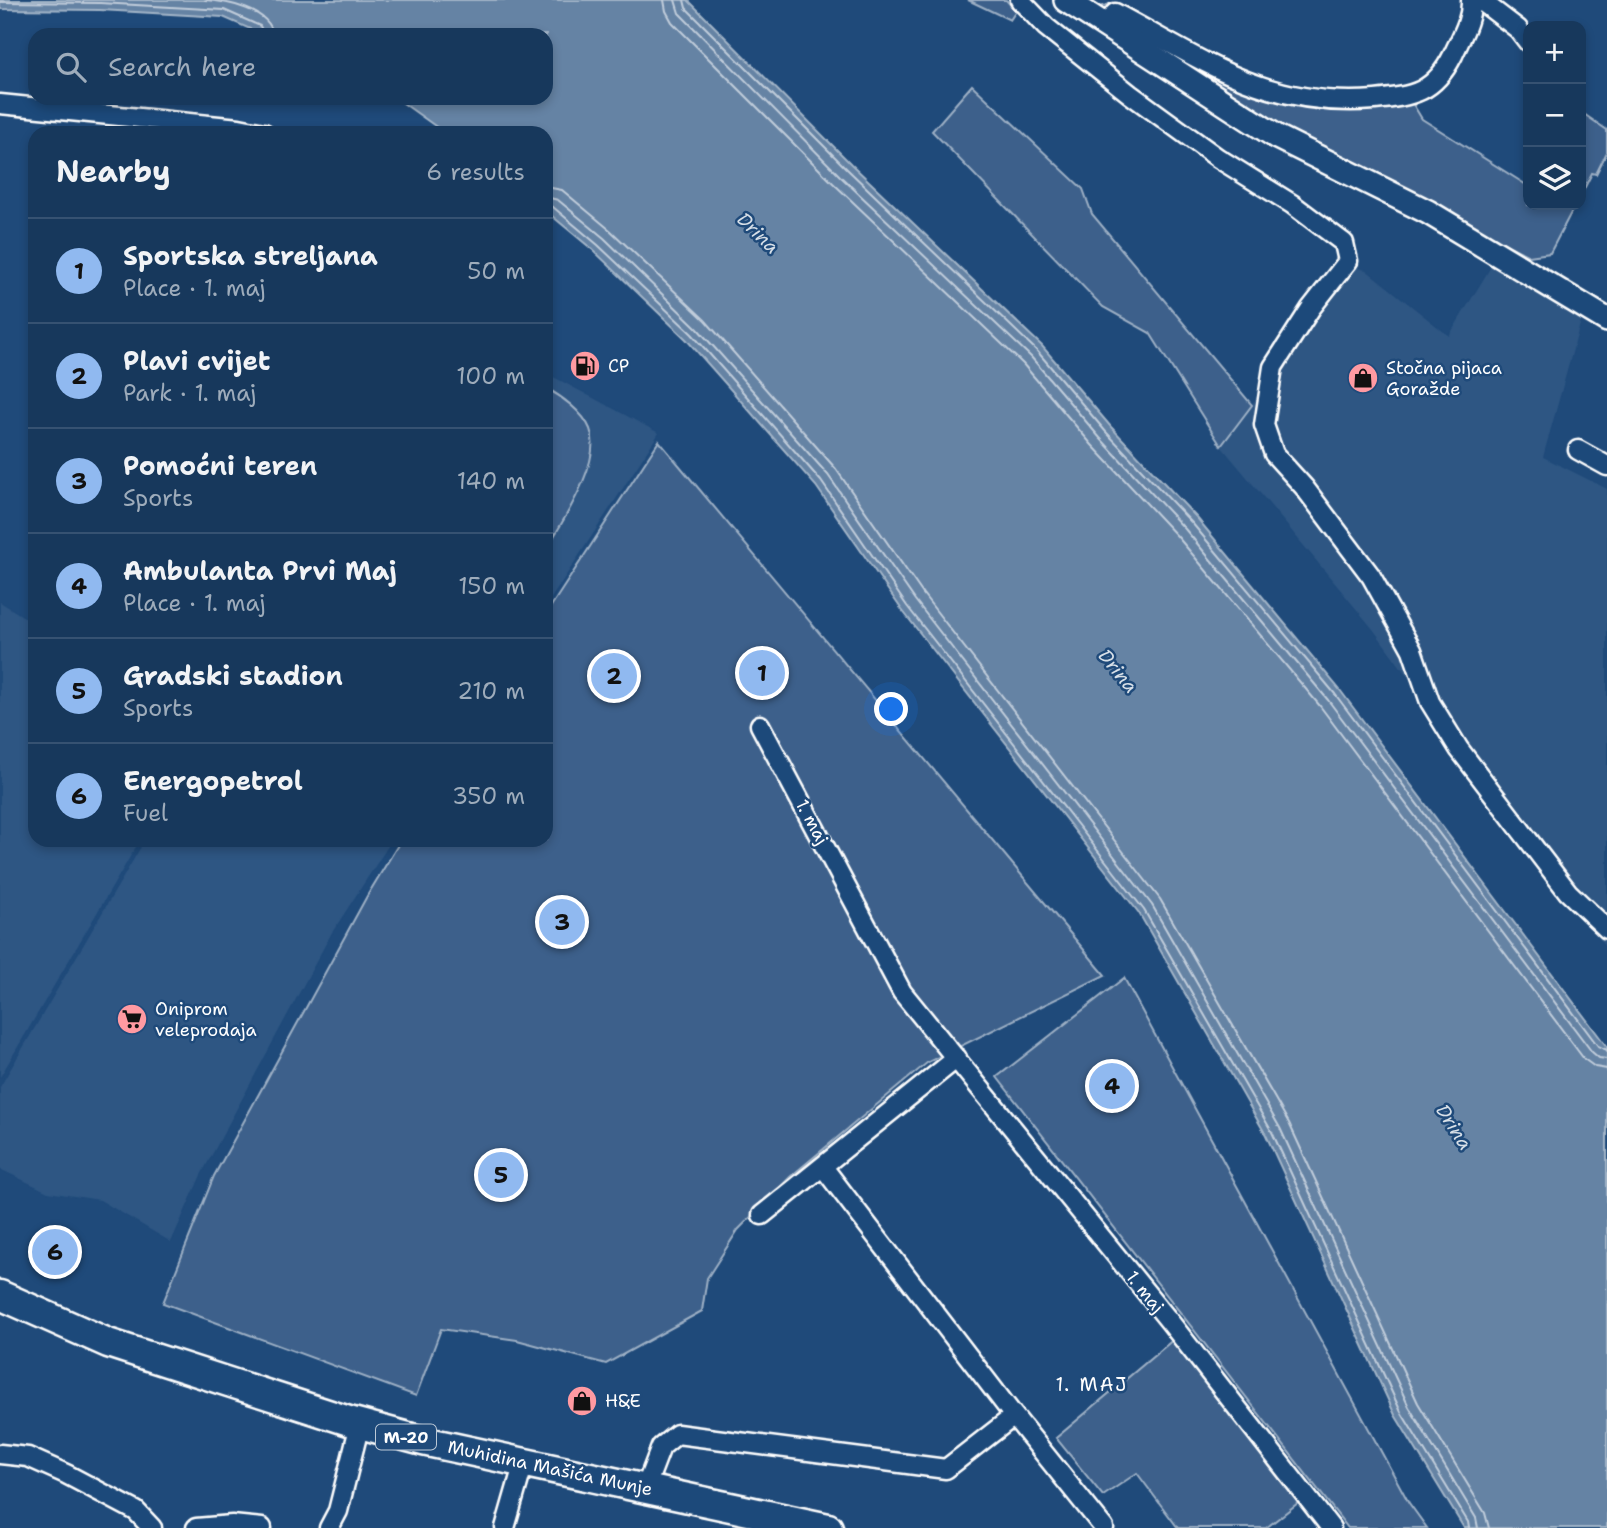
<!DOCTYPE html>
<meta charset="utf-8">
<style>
:root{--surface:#17385c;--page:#244365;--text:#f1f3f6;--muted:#9eacbb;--line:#365272;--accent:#90b9f0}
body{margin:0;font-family:"Shantell Sans",sans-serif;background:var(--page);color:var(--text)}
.controls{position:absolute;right:21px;top:21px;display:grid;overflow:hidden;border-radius:14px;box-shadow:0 4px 10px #0003}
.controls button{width:63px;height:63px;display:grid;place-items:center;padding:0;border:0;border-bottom:2px solid var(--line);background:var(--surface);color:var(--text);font:35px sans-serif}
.you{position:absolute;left:892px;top:710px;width:24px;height:24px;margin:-18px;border:5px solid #fff;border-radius:50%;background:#1a73e8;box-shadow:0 0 0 10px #1a73e833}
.badge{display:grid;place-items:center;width:46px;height:46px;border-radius:50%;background:var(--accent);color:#111;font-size:23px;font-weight:700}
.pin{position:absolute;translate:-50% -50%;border:4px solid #fff;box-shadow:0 2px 7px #0006}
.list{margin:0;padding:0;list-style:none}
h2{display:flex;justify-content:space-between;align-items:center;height:91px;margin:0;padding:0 28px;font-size:30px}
h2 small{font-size:23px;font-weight:400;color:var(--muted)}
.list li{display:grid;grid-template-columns:46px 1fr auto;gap:21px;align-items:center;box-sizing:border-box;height:105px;padding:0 28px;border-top:2px solid var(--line)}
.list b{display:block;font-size:26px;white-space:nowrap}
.list p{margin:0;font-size:23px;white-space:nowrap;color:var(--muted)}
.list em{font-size:23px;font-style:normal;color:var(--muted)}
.icon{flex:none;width:38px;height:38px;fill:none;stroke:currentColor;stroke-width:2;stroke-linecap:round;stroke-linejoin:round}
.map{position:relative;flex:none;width:1607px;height:1528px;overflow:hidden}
.search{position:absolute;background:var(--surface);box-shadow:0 4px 10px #0003;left:28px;top:28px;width:525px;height:77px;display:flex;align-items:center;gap:18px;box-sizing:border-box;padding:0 24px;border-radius:21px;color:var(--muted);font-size:26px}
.panel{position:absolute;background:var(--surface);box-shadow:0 4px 10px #0003;left:28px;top:126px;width:525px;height:721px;border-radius:21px}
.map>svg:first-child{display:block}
.built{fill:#2e5683}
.green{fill:#3c618b;stroke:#9eb0c5;stroke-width:2}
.water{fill:#6583a4;stroke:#a3b5c8;stroke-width:2}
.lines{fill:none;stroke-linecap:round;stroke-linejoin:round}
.shore{stroke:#c1cddb;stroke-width:2}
.minor-casing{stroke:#fff;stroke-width:23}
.tertiary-casing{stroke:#fff;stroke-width:28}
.primary-casing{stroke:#fff;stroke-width:33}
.minor{stroke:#1f4a7a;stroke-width:18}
.tertiary{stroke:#1f4a7a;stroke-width:23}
.primary{stroke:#1f4a7a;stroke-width:28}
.labels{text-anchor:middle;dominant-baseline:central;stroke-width:5;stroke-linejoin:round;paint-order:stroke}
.shield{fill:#1f4a7a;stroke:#bcc9d7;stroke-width:2}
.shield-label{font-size:16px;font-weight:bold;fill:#fff}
.poi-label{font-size:18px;fill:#fff;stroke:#1f4a7a;text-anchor:start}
.street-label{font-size:18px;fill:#fff;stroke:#1f4a7a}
.water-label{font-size:19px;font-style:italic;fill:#d8e0e8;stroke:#1f4a7a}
.neighbourhood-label{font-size:19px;letter-spacing:2px;fill:#fff;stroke:#1f4a7a}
</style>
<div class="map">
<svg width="1607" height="1528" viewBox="0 0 1607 1528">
<rect width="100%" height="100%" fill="#1f4a7a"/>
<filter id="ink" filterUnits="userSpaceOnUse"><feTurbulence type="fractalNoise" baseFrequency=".0143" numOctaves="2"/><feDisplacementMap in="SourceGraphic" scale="14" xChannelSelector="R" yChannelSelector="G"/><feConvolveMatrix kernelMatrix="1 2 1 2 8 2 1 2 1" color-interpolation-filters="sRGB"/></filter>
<g filter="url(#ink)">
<path class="built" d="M1492,265L1582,317L1543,457L1607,489V949L1373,629L1221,446L1353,267L1366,270L1449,336Z
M546,373L659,433L546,606Z
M0,602L35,624V840H140L0,1077Z
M145,840H392L331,934L201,1175L171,1242L100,1200L48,1192L0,1169V1087Z"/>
<path class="green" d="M968,0H1006L1016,11L1010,20Z
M1110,4C1148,24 1185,49 1225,66C1282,92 1344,94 1405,91L1422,119L1528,186V205H1575L1550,253L1529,256L1255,114L1096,8Z
M972,85L1083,189L1092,214L1252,405L1221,446L1150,333L1103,307L932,131Z
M1581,112L1607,130V152L1596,174L1592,173L1581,195Z
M546,388C561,396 583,412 590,429C603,461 562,522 546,550Z
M659,441L1105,975L928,1062L790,1177L738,1230L707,1278L702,1311L606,1364L517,1340L441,1329L416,1396L163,1303L214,1176L367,896L401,840H546V614Z
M1124,978L1409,1503L1427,1528H1348L997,1077Z
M1174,1339L1303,1499L1266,1528H1178L1137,1473L1103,1496L1056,1438Z"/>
<path class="water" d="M0,0H688L851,164L1042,346L1111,427L1197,518L1340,690L1607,1047V1528H1464L1395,1415L1266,1135L1139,913L902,610L816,486L686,339L593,250L546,211V133H445L396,98H546V35H264L223,17L100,10L0,9Z"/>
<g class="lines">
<path class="shore" d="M205,0C226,1 271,10 273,35
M664,0L666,11L672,22L833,183L1023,364L1092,445L1177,536L1320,706L1584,1059L1595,1067L1607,1069
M675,0L679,13L840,176L1031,357L1100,438L1185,529L1328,700L1592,1052L1599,1058L1607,1059
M684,0L686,8L847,169L1037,351L1106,432L1192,523L1335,694L1598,1046L1607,1050
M0,2L100,3L224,10L260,26L264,35
M546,187L562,190L610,230L705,320L836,469L923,594L1160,899L1289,1123L1418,1403L1485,1513L1489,1528
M546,197L558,200L604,238L697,328L828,475L915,600L1152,905L1280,1128L1409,1407L1476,1518L1478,1528
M546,206L553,207L598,245L692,334L821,481L907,606L1144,910L1272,1132L1401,1412L1468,1522L1469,1528"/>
<g class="minor-casing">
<path id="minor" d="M1020,0L1046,27L1130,94L1218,158L1292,204L1344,243L1348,261L1311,308L1273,367L1264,425L1274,454L1304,487L1371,576L1412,650L1430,702L1459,749L1568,892L1607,929
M1480,0L1518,29L1528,42
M1105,26L1115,13C1203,60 1268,109 1375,100C1413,96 1434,93 1453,55C1461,37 1472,20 1471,0
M0,104L239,128L264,133
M1578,450L1607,466
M760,725L902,992L1170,1322L1331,1528
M823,1167L1014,1416L1104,1528
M762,1215L957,1058
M0,1454L28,1457L66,1474L136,1511L152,1528
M645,1489L661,1447L677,1434L946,1469L1014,1416
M196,1528L232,1525L262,1528
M329,1528L338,1511L360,1424
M505,1528L524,1462"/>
</g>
<g class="tertiary-casing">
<path id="tertiary" d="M1066,0L1277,137L1428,212L1607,320"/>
</g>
<g class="primary-casing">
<path id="primary" d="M0,1295L108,1343L349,1421L423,1441L828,1528"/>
</g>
<use href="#minor" class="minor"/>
<use href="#tertiary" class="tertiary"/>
<use href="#primary" class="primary"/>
</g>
</g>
<defs>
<g id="fuel-disc" transform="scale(1.575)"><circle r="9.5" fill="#ff9aa2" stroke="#1f4a7a"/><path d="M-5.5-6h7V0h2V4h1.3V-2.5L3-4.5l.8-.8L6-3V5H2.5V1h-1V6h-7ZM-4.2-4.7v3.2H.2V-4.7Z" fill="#111"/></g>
<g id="shop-disc" transform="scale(1.575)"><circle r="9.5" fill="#ff9aa2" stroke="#1f4a7a"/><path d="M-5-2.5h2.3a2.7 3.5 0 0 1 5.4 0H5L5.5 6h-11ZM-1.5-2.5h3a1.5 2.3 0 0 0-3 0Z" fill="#111"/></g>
<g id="supermarket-disc" transform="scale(1.575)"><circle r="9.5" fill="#ff9aa2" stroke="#1f4a7a"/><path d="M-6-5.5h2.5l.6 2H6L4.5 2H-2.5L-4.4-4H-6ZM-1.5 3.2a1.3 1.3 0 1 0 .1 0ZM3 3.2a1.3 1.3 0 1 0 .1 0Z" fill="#111"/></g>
</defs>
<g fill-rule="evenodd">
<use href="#fuel-disc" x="585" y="366"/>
<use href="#shop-disc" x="1363" y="378"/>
<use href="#supermarket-disc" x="132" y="1019"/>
<use href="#shop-disc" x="582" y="1401"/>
</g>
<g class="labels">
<rect class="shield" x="376" y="1424.5" width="60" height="25" rx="5"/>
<g class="shield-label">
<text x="406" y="1437">M-20</text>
</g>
<g class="poi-label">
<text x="608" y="366">CP</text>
<text x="1386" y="368">Stočna pijaca<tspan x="1386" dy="21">Goražde</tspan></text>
<text x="155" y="1009">Oniprom<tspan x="155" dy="21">veleprodaja</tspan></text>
<text x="605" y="1401">H&amp;E</text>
</g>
<g class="street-label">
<text transform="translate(812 822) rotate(62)">1. maj</text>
<text transform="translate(1145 1292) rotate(51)">1. maj</text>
<text transform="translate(550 1468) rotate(12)">Muhidina Mašića Munje</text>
</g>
<g class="water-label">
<text transform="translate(758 233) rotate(44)">Drina</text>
<text transform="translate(1118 671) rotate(51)">Drina</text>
<text transform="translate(1454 1127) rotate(58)">Drina</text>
</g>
<g class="neighbourhood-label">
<text x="1092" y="1384">1. MAJ</text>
</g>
</g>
</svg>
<div class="controls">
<button>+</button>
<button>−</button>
<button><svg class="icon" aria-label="layers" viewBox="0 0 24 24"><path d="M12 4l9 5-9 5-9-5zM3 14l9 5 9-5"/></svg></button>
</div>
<div class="you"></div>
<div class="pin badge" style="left:762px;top:673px">1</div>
<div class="pin badge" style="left:614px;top:676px">2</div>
<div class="pin badge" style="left:562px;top:922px">3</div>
<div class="pin badge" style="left:1112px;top:1086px">4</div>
<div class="pin badge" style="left:501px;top:1175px">5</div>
<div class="pin badge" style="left:55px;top:1252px">6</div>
<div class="search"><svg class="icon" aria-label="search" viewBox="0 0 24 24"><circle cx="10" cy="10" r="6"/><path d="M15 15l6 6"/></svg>Search here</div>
<section class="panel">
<h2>Nearby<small>6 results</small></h2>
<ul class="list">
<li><span class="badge">1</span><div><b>Sportska streljana</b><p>Place · 1. maj</p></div><em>50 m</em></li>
<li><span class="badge">2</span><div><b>Plavi cvijet</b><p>Park · 1. maj</p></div><em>100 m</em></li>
<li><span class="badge">3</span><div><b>Pomoćni teren</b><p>Sports</p></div><em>140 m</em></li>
<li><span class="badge">4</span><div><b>Ambulanta Prvi Maj</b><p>Place · 1. maj</p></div><em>150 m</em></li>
<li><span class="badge">5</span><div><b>Gradski stadion</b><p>Sports</p></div><em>210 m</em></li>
<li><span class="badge">6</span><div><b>Energopetrol</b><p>Fuel</p></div><em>350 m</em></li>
</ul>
</section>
</div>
